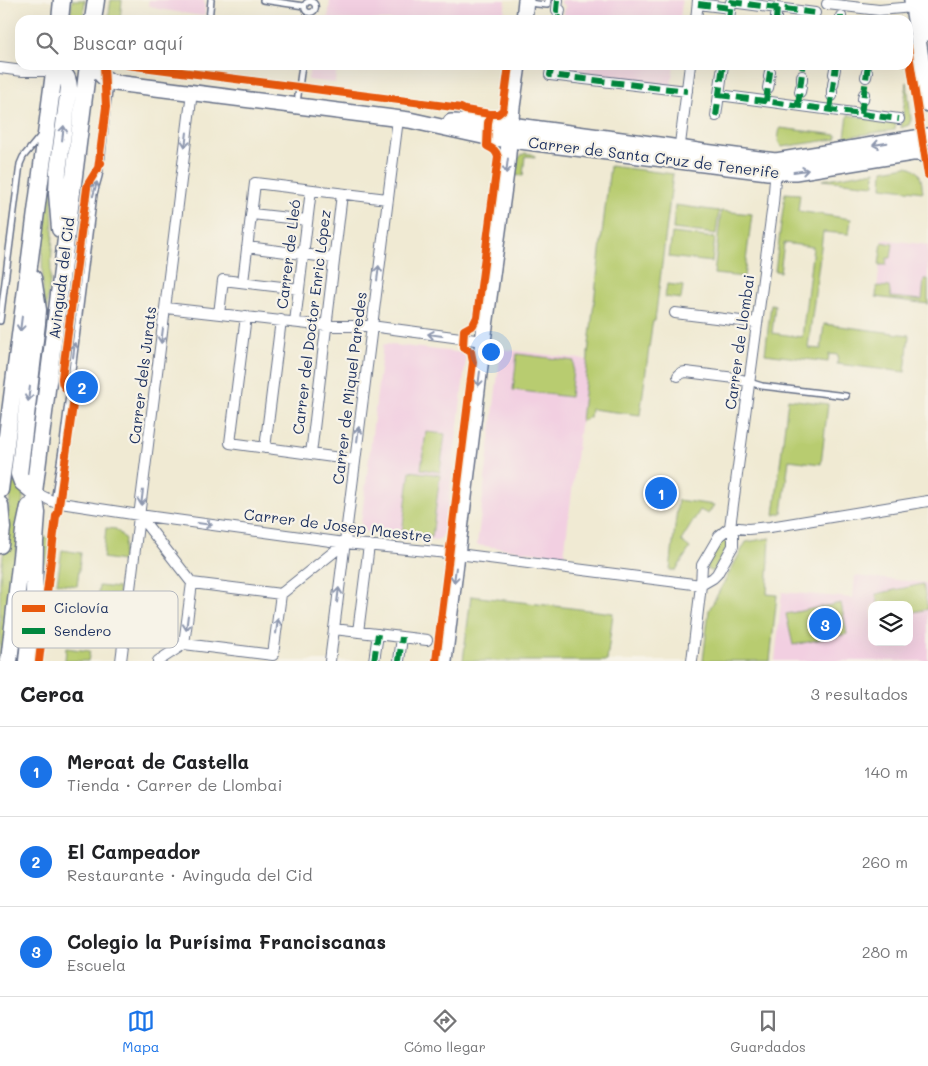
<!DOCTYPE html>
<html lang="es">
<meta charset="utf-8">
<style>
:root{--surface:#fff;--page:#f2f2f2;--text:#202124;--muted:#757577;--line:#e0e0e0;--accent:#1a73e8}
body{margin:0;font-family:Mali,sans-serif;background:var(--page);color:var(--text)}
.controls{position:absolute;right:15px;bottom:15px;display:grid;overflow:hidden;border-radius:10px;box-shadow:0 5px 20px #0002}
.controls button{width:45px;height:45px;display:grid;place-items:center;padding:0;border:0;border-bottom:1px solid var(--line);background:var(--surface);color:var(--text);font:25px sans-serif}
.you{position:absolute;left:490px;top:351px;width:18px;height:18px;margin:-12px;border:4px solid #fff;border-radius:50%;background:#1a73e8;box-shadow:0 0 0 8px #1a73e833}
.badge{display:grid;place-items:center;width:32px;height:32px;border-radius:50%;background:var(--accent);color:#fff;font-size:16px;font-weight:700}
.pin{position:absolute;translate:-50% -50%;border:2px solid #fff;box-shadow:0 1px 5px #0006}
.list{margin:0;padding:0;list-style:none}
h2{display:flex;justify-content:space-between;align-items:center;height:65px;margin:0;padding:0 20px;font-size:21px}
h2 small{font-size:16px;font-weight:400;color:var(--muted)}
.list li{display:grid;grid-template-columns:32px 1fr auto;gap:15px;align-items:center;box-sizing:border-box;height:90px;padding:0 20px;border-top:1px solid var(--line)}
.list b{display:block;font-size:19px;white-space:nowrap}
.list p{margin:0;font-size:16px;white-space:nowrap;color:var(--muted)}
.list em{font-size:16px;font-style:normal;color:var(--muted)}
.icon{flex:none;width:28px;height:28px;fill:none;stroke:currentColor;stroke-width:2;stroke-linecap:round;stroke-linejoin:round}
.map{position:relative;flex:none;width:928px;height:661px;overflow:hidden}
.search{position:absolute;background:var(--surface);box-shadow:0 5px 20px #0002;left:15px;right:15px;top:15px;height:55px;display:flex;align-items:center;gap:12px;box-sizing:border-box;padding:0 18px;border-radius:15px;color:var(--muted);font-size:19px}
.sheet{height:335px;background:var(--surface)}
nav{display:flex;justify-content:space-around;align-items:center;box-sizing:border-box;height:70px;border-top:1px solid var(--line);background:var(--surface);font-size:14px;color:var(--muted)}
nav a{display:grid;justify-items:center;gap:2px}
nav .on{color:var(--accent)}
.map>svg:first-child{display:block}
.built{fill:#f2cfe1;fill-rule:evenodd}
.green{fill:#b8cc70;stroke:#6a7e67}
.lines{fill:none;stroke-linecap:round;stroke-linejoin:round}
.lane-casing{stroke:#667087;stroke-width:8}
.street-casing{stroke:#667087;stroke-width:12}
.secondary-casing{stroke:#667087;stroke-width:18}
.primary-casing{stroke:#667087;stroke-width:19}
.lane{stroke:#fff;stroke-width:5}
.street{stroke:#fff;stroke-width:10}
.secondary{stroke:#fff;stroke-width:15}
.primary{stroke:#fff;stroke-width:16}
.quiet{stroke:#00873e;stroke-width:6;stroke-dasharray:12 6;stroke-linecap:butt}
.cycleway-casing{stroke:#f7f3e8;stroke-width:11}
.cycleway{stroke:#e8590c;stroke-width:8}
.oneway{stroke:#8d97ae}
.labels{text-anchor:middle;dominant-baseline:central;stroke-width:4.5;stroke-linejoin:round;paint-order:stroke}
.street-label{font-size:15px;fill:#1b2f5e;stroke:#f7f3e8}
.key{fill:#f7f3e8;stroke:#b5b8bf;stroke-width:1}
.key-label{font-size:14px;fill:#1b2f5e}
</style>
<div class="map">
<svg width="928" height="661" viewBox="0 0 928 661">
<rect width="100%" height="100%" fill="#f7f3e8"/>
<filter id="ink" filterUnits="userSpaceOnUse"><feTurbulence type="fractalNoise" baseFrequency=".02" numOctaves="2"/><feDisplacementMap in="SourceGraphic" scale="10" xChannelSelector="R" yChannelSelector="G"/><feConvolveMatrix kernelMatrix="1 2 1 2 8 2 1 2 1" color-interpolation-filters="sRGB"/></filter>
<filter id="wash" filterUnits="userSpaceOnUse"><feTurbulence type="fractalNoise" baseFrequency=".0096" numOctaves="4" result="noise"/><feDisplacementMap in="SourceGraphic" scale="20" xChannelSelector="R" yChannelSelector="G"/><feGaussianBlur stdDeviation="1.12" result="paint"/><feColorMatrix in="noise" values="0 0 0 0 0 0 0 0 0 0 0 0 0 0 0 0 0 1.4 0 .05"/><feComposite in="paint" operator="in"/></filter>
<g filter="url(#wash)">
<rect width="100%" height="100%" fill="#f0ead3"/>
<path class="built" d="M149,0H204L205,14L202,16L157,9L151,6L148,5Z
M330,0H506L503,20H328Z
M561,0H682L680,20H563L565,5L561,4Z
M310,65H337L335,83L308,80Z
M557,65H674L671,86L557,72Z
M883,239L928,245V304L876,297Z
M386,344L464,353L466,359L445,532L440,539L437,540L360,531L383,345Z
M501,349L588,360L564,556L477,545Z
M855,576L928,583V661H775L782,592L853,598ZM872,605H909V642H872Z"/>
<path class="green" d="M72,0H85L83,20H70Z
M111,0H122L120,20H108Z
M907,82L911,120L909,125L901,128Z
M848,115L896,122L895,130L845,137Z
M780,128L837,135L836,139L782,147C776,142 779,134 780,128Z
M525,153L532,154L536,157L525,156L523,176L514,175C515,165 515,158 525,153Z
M610,166L673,174L655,321H653L652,326L640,415L591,409L590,417L581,421L588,357V353Z
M907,166C922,169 921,180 923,192L882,187L883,170Z
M875,171L874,185L822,180Z
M50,183H52L53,234L50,281L45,319L43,300L42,256Z
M785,193L800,194L798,211L851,219L849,234L823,232L808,348L821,349L824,324L909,335L905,372L837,364L838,355L829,354L828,362L765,354L771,304L775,305L772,333L802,337L813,247L784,243L780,272L775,271Z
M675,205L719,211L716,234L673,229Z
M721,211L752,214L744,277L714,274Z
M672,233L715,238L712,262L669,257Z
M882,242L893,244L891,258H887L886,265H879Z
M924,279H928V304L876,297L877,286L889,287L891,297L922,300Z
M667,284L683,286L681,299L665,297Z
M517,354L574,361L570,397L513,390Z
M788,399L828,404L821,464L789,460L782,513L774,515Z
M426,432L445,434L440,472L421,469Z
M410,471L440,475L432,537L402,533Z
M13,475L23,494V499L3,661H0V580Z
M678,500L714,505L708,514L700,510L681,541L690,548L676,570H670Z
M106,528L116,529L125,539L122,561L103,558Z
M44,537L51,538L45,587Z
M770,538L767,594L777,595L770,661H703L709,610L746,542Z
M722,539L727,543L728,546L714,571H711L706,568Z
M62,550L81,553L77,586L57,583Z
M923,584L928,609L909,613V605H878L876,594Z
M99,586L119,588L115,620L95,618Z
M471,596L613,613L607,661H463Z
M841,603L847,634L793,645L786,614Z
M66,648L90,651L88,661H65Z"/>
</g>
<g filter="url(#ink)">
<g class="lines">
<g class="lane-casing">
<path id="lane" d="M263,0L304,6
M304.5 7a5.5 5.5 0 1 1 11 0a5.5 5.5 0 1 1-11 0Z
M528,3L547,5L548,0
M209,20L211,0
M297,103L302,65
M0,321L20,164L23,157L42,134
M749,382L762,386L846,396
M54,502L63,443L94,194L99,176L101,163L110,82"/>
</g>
<g class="street-casing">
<path id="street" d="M558,0L557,10H560L558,20
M698,4L730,8
M827,4L879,10L913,7
M841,18V16
M696,20L698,0
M729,20L731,2L815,13
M776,20V16
M552,65L550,75L687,91
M0,68L23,71H54
M834,74L835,69
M769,77L770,72
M866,77L867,72
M802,81V76
M833,85L834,79
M768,88L769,83
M800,92L801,87
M719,95L899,119
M832,96V90
M863,99L864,94
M716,116L723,65
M679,152L690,65
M252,214L307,220
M247,247L334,258
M243,282L255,183L387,199
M166,308L326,326H371L483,341
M675,313L757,323
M219,314L223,280L299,289
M246,316L230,443L355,460
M295,322L311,190
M678,376L681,373L686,372L735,378L749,382
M265,448L281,320
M311,454L342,194
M34,492L54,502L139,515L345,543L458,554L701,585L692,661
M139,515L192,583
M730,527L719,536L702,565L701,585L713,578L717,574L733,546V535L730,527L773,204L776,167
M730,527L748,529L770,527L928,501
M281,594L345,543
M334,629L427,640
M358,632L369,545
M121,661L192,92
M158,661L184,644L273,655L281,594L192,583L184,644
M330,661L398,119
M374,661L378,634
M399,661L402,637"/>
</g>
<g class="secondary-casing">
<path id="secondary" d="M912,0L928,104
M922,0L928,33
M524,20L526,0
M94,65C100,74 105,81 116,83L409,120L487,137L768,172H795L912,153H919L928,156
M451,122L488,123L510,125L666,146L704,152L776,161L928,136
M444,661L483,341L507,165L512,107L518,65"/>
</g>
<g class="primary-casing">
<path id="primary" d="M60,20L62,0
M93,20L96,0
M54,71C66,74 68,76 69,88L58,171L57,193L60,229
M33,278L38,310L37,323L19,474L22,482L34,492
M0,490L55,65
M0,505L2,528L0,545
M9,661L24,531L29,507
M27,661L34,593L35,542L37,513L34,492L88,65"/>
</g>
<use href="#lane" class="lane"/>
<use href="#street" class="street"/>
<use href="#secondary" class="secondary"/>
<use href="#primary" class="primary"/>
<path class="quiet" d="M558,0L557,10H560L558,20
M698,4L730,8
M729,20L731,2L815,13
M776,20L777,8
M841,20V16
M552,65L550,75L687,91
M719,95L899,119
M766,101L771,65
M798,105L803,65
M830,110L836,65
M861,114L868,65
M716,116L723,65
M374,661L378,634
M399,661L402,637"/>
<g class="cycleway-casing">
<path id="cycleway" d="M908,48L928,175
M127,65L461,108L465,110L490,114
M98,169L106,107L104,65
M39,661L56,516L58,512L74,398C70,390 61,388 62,378L87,188L88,184L101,163
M436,661L473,362L471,352L463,347L464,330L473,325L477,317L498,157C496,150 493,149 487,146L488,123L490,114H498L503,110L509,65"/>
</g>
<use href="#cycleway" class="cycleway"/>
</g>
<defs><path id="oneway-shaft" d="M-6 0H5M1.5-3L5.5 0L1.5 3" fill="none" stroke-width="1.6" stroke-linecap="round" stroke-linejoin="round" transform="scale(1.25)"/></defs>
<g class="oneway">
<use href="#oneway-shaft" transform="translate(63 133) rotate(-83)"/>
<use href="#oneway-shaft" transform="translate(186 140) rotate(97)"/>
<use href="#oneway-shaft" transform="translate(880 144) rotate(170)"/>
<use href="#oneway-shaft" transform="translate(507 166) rotate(97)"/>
<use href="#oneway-shaft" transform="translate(801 171) rotate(-8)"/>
<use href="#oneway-shaft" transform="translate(95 189) rotate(-74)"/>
<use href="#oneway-shaft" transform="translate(378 273) rotate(-83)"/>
<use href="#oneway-shaft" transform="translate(21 324) rotate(97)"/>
<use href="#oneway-shaft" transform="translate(435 335) rotate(-172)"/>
<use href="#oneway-shaft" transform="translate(162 336) rotate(97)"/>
<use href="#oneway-shaft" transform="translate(74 350) rotate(-83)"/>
<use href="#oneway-shaft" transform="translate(479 379) rotate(97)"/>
<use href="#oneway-shaft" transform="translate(29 394) rotate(97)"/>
<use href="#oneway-shaft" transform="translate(358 434) rotate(-83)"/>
<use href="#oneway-shaft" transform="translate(142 498) rotate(97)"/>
<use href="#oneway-shaft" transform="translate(205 524) rotate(8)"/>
<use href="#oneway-shaft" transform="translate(455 575) rotate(97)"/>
<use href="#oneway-shaft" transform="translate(338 595) rotate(-83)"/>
<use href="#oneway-shaft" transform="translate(187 623) rotate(97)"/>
<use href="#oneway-shaft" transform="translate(277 626) rotate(-83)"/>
</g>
</g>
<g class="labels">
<g class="street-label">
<text transform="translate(654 157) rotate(7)">Carrer de Santa Cruz de Tenerife</text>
<text transform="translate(288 254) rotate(-83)">Carrer de Lleó</text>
<text transform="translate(61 278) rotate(-83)">Avinguda del Cid</text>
<text transform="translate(311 322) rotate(-83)">Carrer del Doctor Enric López</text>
<text transform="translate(739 342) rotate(-82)">Carrer de Llombai</text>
<text transform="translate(142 375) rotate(-83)">Carrer dels Jurats</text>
<text transform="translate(349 388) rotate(-83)">Carrer de Miquel Paredes</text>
<text transform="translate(338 525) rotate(7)">Carrer de Josep Maestre</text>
</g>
</g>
<rect x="12" y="591" width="166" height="57" rx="8" class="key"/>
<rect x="22" y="605" width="23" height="7" fill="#e8590c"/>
<rect x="22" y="628" width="23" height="6" fill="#00873e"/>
<g class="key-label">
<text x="54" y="613">Ciclovía</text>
<text x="54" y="636">Sendero</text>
</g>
</svg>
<div class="controls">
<button><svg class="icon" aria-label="layers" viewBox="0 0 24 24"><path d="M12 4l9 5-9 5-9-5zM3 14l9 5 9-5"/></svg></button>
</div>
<div class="you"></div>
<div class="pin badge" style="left:661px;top:493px">1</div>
<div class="pin badge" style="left:82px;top:387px">2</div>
<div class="pin badge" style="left:825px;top:624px">3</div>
<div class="search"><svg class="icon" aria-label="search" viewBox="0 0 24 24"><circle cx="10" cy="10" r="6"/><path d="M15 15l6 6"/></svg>Buscar aquí</div>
</div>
<section class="sheet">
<h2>Cerca<small>3 resultados</small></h2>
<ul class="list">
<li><span class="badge">1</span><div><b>Mercat de Castella</b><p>Tienda · Carrer de Llombai</p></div><em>140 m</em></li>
<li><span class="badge">2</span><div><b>El Campeador</b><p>Restaurante · Avinguda del Cid</p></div><em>260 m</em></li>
<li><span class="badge">3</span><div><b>Colegio la Purísima Franciscanas</b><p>Escuela</p></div><em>280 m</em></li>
</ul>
</section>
<nav>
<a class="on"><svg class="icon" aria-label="map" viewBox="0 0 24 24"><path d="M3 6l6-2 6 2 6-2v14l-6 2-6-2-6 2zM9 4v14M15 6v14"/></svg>Mapa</a>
<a><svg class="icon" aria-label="directions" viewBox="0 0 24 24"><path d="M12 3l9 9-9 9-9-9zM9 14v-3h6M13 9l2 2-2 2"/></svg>Cómo llegar</a>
<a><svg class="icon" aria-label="saved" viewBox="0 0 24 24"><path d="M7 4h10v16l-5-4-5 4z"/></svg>Guardados</a>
</nav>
